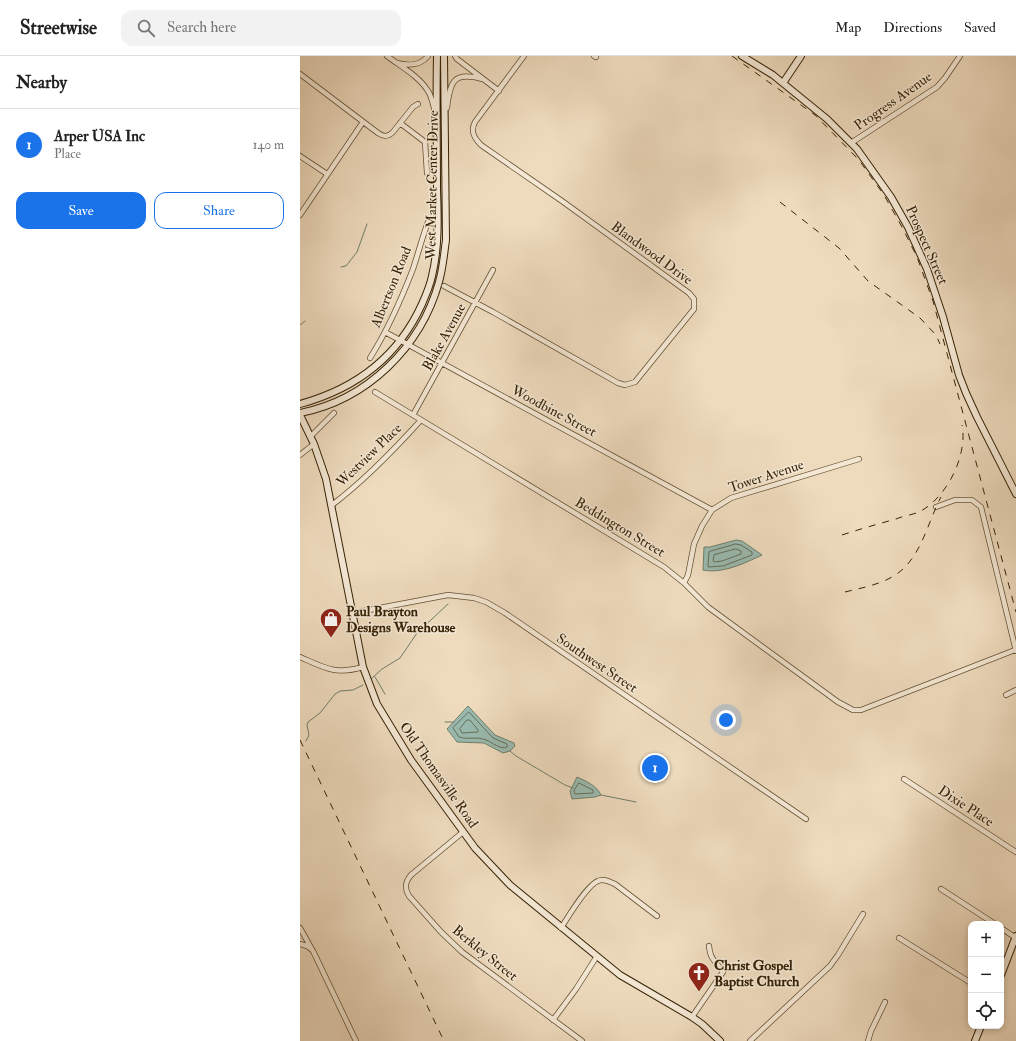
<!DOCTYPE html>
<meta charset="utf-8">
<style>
:root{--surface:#fff;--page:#f2f2f2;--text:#222;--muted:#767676;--line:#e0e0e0;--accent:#1a73e8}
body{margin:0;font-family:"IM FELL Double Pica",serif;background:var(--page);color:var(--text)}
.controls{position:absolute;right:12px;bottom:12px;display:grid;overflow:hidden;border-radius:8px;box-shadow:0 2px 6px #0003}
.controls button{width:36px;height:36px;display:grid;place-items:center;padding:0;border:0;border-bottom:1px solid var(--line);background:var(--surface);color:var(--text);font:20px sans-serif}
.you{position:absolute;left:426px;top:664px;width:14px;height:14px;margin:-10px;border:3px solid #fff;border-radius:50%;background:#1a73e8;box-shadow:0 0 0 6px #1a73e833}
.badge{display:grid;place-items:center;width:26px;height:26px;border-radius:50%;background:var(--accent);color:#fff;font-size:13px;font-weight:700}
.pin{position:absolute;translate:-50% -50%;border:2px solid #fff;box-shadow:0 1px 4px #0006}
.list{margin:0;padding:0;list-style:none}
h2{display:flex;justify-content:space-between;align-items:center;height:52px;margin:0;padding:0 16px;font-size:17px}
h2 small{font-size:13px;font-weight:400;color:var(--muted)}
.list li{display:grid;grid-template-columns:26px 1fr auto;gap:12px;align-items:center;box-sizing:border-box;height:72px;padding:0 16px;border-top:1px solid var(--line)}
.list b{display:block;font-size:15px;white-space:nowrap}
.list p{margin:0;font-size:13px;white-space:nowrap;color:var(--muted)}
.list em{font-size:13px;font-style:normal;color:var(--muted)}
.actions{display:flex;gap:8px;padding:12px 16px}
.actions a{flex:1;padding:9px 0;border:1px solid var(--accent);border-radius:12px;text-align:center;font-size:14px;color:var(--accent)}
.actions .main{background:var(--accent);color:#fff}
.icon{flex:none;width:22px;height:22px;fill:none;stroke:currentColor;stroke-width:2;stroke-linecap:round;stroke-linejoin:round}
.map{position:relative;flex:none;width:716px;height:985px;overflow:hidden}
header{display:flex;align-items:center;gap:24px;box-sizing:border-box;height:56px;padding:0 20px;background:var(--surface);border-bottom:1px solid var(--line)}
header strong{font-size:19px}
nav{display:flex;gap:22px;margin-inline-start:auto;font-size:14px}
.search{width:280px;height:36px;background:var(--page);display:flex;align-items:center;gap:10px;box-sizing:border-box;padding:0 14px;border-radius:12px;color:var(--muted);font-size:15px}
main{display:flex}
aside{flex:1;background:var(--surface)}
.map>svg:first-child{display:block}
.water{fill:#99bbb0;stroke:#717e6c}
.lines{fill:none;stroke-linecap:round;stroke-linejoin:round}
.shore{stroke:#686e5a;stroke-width:1}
.stream{stroke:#717e6c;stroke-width:1}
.street-casing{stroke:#645033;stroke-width:6}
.secondary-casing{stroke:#362205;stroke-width:8}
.street{stroke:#f4e8d5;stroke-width:4.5}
.secondary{stroke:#f4e8d5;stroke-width:6}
.rail{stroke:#362205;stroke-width:1;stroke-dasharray:7 7;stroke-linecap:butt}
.labels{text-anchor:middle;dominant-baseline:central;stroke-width:3;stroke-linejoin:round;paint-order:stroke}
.street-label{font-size:14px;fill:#362205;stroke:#f4e8d5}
.poi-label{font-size:14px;font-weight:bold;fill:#362205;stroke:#f4e8d5;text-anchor:start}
</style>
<header>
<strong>Streetwise</strong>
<div class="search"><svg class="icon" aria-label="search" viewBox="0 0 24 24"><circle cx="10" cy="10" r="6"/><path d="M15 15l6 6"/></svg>Search here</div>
<nav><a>Map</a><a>Directions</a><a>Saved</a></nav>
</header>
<main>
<aside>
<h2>Nearby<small></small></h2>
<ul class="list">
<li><span class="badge">1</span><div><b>Arper USA Inc</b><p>Place</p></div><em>140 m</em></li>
</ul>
<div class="actions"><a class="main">Save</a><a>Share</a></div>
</aside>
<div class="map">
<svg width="716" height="985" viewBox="0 0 716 985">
<rect width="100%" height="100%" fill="#eedbbe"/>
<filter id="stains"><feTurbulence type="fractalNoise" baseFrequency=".005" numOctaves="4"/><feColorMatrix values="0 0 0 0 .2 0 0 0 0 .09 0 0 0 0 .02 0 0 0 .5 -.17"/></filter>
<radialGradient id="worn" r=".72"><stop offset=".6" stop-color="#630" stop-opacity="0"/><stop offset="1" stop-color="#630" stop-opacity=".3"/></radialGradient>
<path class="water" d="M436,484L442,485L462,499C445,507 423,518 403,514L404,491H410Z
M168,650L195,679L214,687L215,690L210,695L203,697L184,687L157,686L147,673Z
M277,721C286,725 297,730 301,739L295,741L272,743L270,735Z"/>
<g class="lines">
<path class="shore" d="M436,488L441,489L452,496V499L423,510L408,511L409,496Z
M436,493L441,495V498L422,505L414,506L413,505L414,499Z
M169,656L193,682L207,688V691C200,694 192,686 186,684C177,680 168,684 159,681L153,672Z
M167,664H170L178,674V676L162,677L160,673Z
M279,727L293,734V737L275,738L274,735Z"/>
<path class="stream" d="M41,211L46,210L57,196L67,168
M0,269L5,265
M75,621L85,638
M71,623L82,613L100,602L117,577L148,548
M145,666H154
M6,685L9,679L7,669L8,666L20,657L35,638L40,635L53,634L63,629
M210,695L216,700L265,729L273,732
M301,739L336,746"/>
<g class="street-casing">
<path id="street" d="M87,0C100,10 119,20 128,35C132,41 133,49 135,56
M155,0L157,3L199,35
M294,0L296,1
M97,7C109,10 120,10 128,0
M0,18L78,77C84,81 88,81 93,76L113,51L118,48
M147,52C150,26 153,15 182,23
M100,67L125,86L127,117
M551,87L637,31L645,22L660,0
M0,100L27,118
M0,159L63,66
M144,230L193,256L318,327L325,329L335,326L394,253V243L389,237L262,145L181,89C174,82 170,75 175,66L224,0
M85,276L412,454
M70,302C87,275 101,244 113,213C118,198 122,182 128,166
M75,336L364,511L384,527L408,551L538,646L553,654H561L715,594
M113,359L193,214
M10,381L34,357
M0,399L14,388
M32,449C65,424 93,395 121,364
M636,451L655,444H672L681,451L716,595
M384,527L388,519L394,488L402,470L412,454L431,442L559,403
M53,557L148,539L174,542L186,546L205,557L506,763
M0,601C25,612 35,619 63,611
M706,639L716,634
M604,723L716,796
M163,776L111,819C105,826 104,832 109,840L141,876L162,896L282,985
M641,833L695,868
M0,872L14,897L56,985
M261,872C268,861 287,829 298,825C303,822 310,826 315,828L357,860
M701,872L716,882
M599,882L671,927
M0,888L7,890L11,893
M392,961L423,916C416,905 410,904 409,890
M253,964L276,933L297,900
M450,985L530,910L538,899L563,858
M568,985L571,975L585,946"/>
</g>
<g class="secondary-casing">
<path id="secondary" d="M442,0L473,19L527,63L557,93L591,141L608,171L627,213L643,261L659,319L666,337L677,361L716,438
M483,27L501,0
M0,348C55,333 98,301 122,248C126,239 130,230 132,220C139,191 138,162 137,133C137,89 136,44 137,0
M0,357C67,344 121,291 139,226C143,212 144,198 146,184L144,0
M0,359L14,388L26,423L63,611L77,648L111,704L175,792L210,829L320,919L392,961L402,968L420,985
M701,919L716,880
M675,985L681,970"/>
</g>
<use href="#street" class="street"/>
<use href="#secondary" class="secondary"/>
<path class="rail" d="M432,0L515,59L559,104L584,139L602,171L617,201L633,245L716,556
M480,146L539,192L568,225L620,262L636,279L640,288
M542,479C560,473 578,468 596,463C603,460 612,459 619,456C647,442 668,399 662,369
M545,536C561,532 578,529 592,521C621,505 627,467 641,441
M0,684L144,985"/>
</g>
<defs>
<g id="shop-pin" transform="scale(1.15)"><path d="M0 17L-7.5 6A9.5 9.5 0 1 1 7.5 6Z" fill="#8f2418" stroke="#f4e8d5"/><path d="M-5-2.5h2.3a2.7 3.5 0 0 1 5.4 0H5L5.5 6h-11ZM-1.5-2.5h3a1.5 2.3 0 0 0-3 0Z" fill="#fff"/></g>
<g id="church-pin" transform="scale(1.15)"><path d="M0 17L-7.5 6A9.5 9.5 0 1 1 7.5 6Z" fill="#8f2418" stroke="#f4e8d5"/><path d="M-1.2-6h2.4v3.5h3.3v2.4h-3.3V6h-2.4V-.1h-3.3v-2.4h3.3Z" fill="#fff"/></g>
</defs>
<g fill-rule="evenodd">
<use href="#shop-pin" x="31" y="563"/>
<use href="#church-pin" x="399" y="917"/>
</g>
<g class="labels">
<g class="street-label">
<text transform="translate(593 45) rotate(-35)">Progress Avenue</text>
<text transform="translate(132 129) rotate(-89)">West Market Center Drive</text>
<text transform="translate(627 189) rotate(66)">Prospect Street</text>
<text transform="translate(352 197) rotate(36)">Blandwood Drive</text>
<text transform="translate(91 231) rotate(-68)">Albertson Road</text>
<text transform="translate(144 281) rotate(-61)">Blake Avenue</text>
<text transform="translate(254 355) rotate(28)">Woodbine Street</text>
<text transform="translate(69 399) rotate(-44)">Westview Place</text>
<text transform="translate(466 420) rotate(-18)">Tower Avenue</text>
<text transform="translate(320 471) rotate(31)">Beddington Street</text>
<text transform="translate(297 607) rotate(34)">Southwest Street</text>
<text transform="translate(139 719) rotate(55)">Old Thomasville Road</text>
<text transform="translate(666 750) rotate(33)">Dixie Place</text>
<text transform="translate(185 897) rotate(39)">Berkley Street</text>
</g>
<g class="poi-label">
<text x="46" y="555">Paul Brayton<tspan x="46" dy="16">Designs Warehouse</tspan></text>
<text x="414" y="909">Christ Gospel<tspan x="414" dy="16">Baptist Church</tspan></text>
</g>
</g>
<rect width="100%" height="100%" filter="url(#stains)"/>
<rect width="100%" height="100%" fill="url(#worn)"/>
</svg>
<div class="controls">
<button>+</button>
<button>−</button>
<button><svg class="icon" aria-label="locate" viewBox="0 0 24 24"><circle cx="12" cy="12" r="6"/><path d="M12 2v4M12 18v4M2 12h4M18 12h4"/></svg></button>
</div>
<div class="you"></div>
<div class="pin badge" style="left:355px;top:712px">1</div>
</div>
</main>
